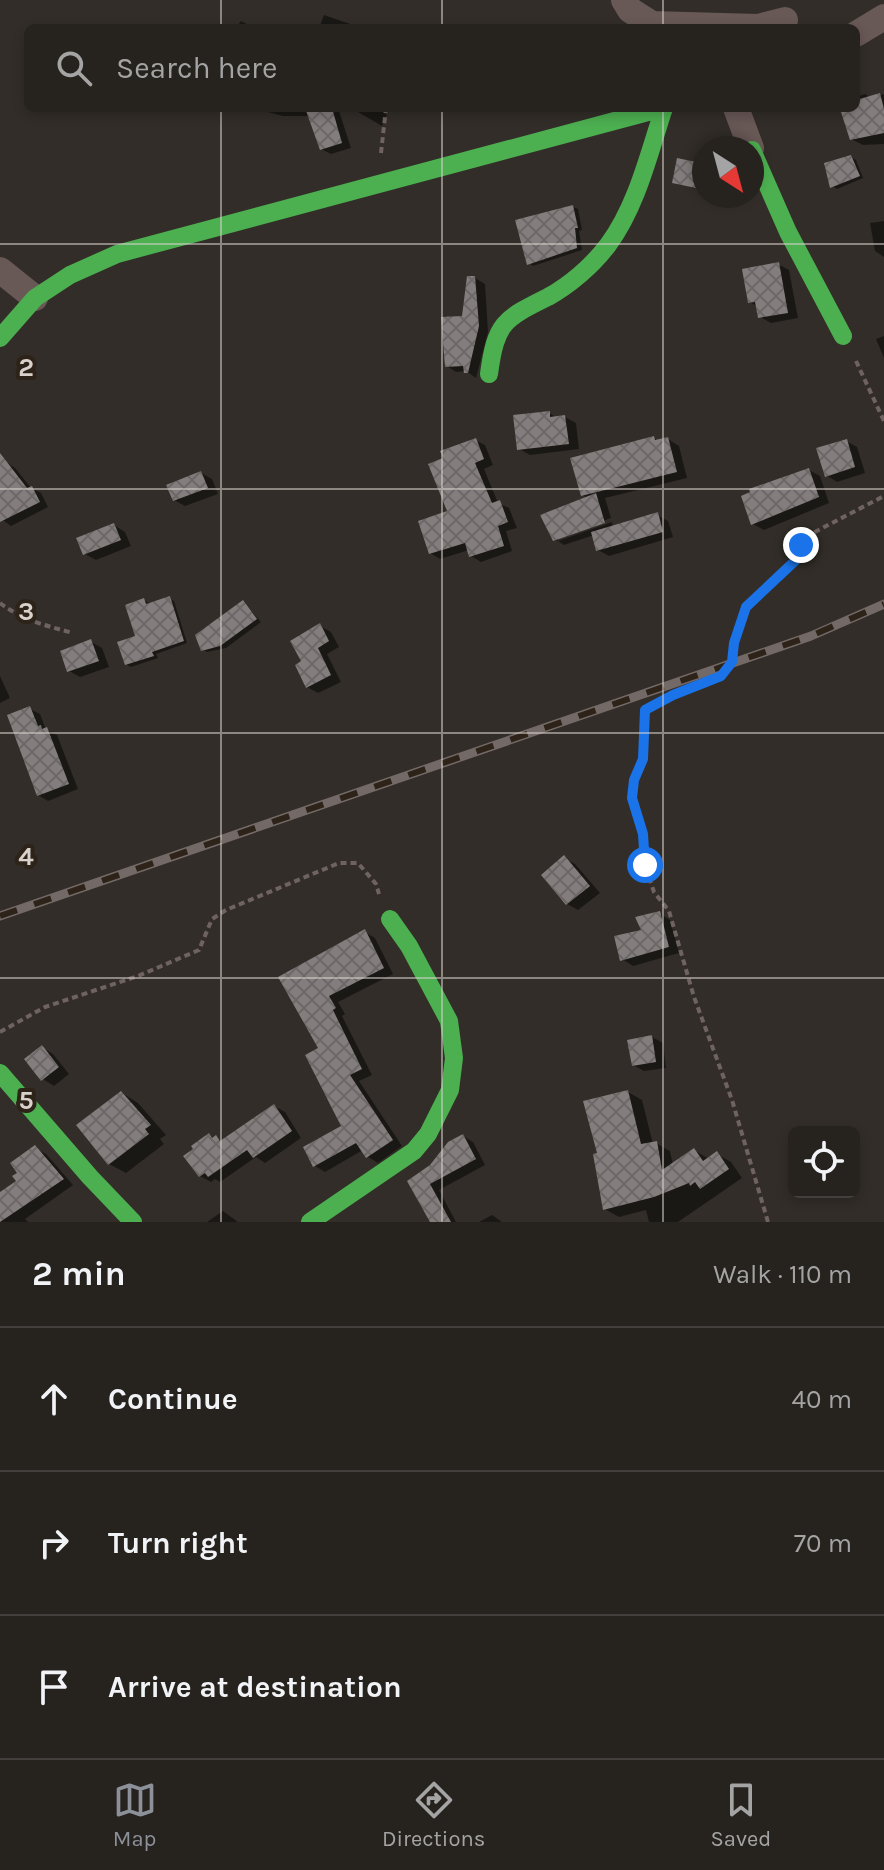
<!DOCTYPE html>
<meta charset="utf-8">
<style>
:root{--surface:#26221e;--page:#322f2b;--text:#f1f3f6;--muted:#a4a4a4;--line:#423f3c;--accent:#8c9099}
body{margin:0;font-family:Karla,sans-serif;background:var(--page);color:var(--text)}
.controls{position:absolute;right:24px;bottom:24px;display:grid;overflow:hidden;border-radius:12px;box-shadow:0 4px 12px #0003}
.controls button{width:72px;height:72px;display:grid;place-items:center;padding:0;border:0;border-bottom:2px solid var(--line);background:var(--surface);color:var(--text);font:40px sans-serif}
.compass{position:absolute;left:692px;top:136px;width:72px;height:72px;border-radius:50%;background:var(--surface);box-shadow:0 4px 12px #0003;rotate:144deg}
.stop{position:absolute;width:24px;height:24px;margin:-18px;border:6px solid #1a73e8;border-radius:50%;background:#fff}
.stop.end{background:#1a73e8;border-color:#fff;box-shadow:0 2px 8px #0008}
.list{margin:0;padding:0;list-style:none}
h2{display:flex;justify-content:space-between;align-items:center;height:104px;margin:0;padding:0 32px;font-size:34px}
h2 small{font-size:26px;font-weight:400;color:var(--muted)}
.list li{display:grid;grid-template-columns:52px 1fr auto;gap:24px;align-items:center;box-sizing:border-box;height:144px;padding:0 32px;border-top:2px solid var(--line)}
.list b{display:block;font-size:30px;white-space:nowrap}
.list em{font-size:26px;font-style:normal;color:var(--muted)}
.icon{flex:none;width:44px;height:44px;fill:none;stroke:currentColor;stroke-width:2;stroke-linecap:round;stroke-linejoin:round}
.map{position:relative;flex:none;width:884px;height:1222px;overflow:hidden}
.search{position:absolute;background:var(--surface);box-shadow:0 4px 12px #0003;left:24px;right:24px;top:24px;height:88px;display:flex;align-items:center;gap:20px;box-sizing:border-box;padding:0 28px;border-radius:12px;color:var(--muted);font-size:30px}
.sheet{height:536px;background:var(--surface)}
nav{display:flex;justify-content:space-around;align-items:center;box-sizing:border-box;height:112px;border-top:2px solid var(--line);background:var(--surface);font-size:22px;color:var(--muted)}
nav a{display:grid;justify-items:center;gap:4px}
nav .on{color:var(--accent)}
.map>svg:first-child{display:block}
.shadow{fill:#0007}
.building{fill:url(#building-cross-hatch)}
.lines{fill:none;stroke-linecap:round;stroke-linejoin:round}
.path{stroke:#6f6361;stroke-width:4;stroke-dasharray:6 4;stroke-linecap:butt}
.street{stroke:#685856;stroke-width:26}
.fast{stroke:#4caf50;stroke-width:18}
.rail-casing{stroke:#736966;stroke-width:9}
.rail{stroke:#2d2319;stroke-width:6;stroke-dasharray:18;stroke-linecap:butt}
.route{stroke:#1a73e8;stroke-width:10}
.grid{fill:none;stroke:#d9d2cc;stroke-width:2;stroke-opacity:0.55}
.grid-label{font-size:26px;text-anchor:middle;font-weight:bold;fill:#d9d2cc;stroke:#2d2319;stroke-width:8;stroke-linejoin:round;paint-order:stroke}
</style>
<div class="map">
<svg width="884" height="1222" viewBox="0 0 884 1222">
<defs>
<pattern id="building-cross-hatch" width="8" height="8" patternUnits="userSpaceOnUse" patternTransform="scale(2)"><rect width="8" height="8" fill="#837e7d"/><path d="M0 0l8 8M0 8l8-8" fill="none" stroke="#6c6867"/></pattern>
</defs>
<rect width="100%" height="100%" fill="#322d28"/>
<path class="shadow" d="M324,15L362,28H319Z
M241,21L250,26L253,28H236Z
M865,94L872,98L884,94V144L863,145L851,139L845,108H856V97Z
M252,108H338L351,148L331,154L321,149L310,116H283Z
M351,108H382L388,111L382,126Z
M851,157L856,160L863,178L837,189L832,186Z
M700,165L704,168L700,189L674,182Z
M573,207L578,209L582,230L579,231L582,250L533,266L529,263Z
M884,221V257L875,251L870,223Z
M778,264L789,270L798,318L771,323L760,317L758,307L750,302Z
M475,278L485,284L488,332L476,378L466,371L456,372L447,366Z
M884,336V358L876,339Z
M549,413L557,418L565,417L576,423L579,449L530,455L519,449Z
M654,438L659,441L668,439L679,446L687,478L605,498L611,518L558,537V541L555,539L588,498L582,495Z
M475,440L485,445L493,465L484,469L498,503L509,508L517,528L506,531L512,551L481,562L471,556L469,550L440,559L430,553L449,512Z
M846,441L857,447L865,473L837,482L826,475Z
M6,462L15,468L31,488L41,493L48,507L11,526L0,518V467Z
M809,470L820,476L829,503L764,530L753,524Z
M201,473L212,479L218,494L185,506L174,500Z
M657,515L668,521L673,537L609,556L598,550L594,535L564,545L558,541L612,522L613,528Z
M114,525L125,532L131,546L96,560L85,554Z
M169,598L174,601L187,643L156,654L158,658L131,667L126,664L137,637L144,600L149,603Z
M243,602L261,622L226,648L207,652L202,649Z
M320,626L331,632L339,647L327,654L341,682L318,693L307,687L304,662Z
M91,642L102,648L109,667L80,677L69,671Z
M0,676L10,698L0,703Z
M30,709L40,714L46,730L57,735L78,789L48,801L38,795Z
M564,858L575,864L600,893L578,910L567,904L543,875Z
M659,913L670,920L679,953L633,966L622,959Z
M365,932L375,938L393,974L338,1002L345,1014L342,1016L372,1075L359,1081L402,1146L378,1163L368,1157L363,1150L325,1172L315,1166L343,1127L321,1049L281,978Z
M652,1037L663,1043L666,1068L644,1071L633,1065Z
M42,1047L53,1054L69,1074L54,1086L43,1079Z
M628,1092L642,1100L653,1144L656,1143L670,1151L673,1165L694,1150L709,1159L717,1154L731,1162L742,1178L678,1222H649L646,1210L619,1217L605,1209L599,1155Z
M122,1093L138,1103L166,1135L160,1139L164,1144L126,1173L109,1164Z
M274,1106L285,1112L301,1138L265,1163L256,1157L220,1182L215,1179L211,1182L200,1176L209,1136L223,1141Z
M463,1136L473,1142L485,1165L439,1190L456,1222H432L410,1182L431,1166Z
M35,1148L46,1154L73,1185L25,1219L28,1222H0V1194L18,1181Z
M223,1211L238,1222H207Z
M492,1215L502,1222H479Z"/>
<path class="building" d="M880,93L884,109V133L850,140L841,112L856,108V100Z
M305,108H332L342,143L320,150Z
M851,155L860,176L830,188L824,163Z
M677,158L701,163L696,188L672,183Z
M573,205L578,228H575L577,248L527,265L515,220Z
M779,262L788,313L758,318L755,302L748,303L742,269Z
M467,276H475L479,326L468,373H464L463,366L445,367L441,317L462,316Z
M550,411V417L565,415L569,444L517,450L513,415Z
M654,436L655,440L668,437L677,472L581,496L570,458Z
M476,438L484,459L475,463L492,503L500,500L508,522L498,526L504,546L469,557L465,543L429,554L418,521L447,511L428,464L443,458L440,451Z
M847,439L855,467L825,477L816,448Z
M0,453L27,488L32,486L40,502L0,522Z
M809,468L819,497L751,525L741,496L750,492L749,489Z
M201,471L208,488L173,501L166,485Z
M596,493L605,523L553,541L540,515Z
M658,512L663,532L596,551L591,532Z
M114,523L121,540L83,555L76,538Z
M170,596L184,641L152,652L154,656L125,665L117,642L135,636L125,605L144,598L146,604Z
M243,600L257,619L220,646L201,651L195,635Z
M320,623L329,641L318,648L331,675L306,688L295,665L301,661L290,641Z
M91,639L99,661L67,672L60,651Z
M30,706L38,726L41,725L42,729L47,727L69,784L37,796L7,715Z
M564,855L590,886L566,905L541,875Z
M660,911L669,947L620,961L614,936L641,930L635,917Z
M365,929L384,968L329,996L336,1008L333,1010L362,1069L350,1075L393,1140L366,1158L356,1143L313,1167L303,1147L341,1126L305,1055L318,1048L278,977Z
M652,1035L656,1062L632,1066L627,1040Z
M42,1045L59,1067L41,1081L24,1059Z
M628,1090L641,1144L657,1141L662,1170L694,1148L703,1161L717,1151L729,1169L700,1189L695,1182L690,1186L689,1183L654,1197L603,1210L593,1154L597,1153L583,1101Z
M121,1091L151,1125L145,1129L149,1134L108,1165L76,1125Z
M274,1104L292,1131L253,1158L247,1150L208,1177L205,1173L199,1177L183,1156L193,1149L191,1146L209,1133L212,1138L216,1135L220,1141Z
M463,1134L476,1159L430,1184L451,1222H430L407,1181L430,1165L448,1142Z
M35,1145L64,1179L0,1222V1192L16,1181L12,1176L17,1173L10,1163Z"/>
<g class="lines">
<path class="path" d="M381,153L386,108
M856,361L884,421
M0,603C22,620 47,626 73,633
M0,1032L45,1007L138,976L199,950L212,919L226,910L339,863H358L376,884L379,894
M768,1222L732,1100L694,997L669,911L654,892L645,865L643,834L632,798L634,780L643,759V714L645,710L673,695L721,676L732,662L734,643L746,607L797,559L807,536L884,496"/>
<path class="street" d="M624,0L630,10L652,24L758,27L785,20
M856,34L884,17
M736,108L751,148
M0,270L35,298"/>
<path class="fast" d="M752,150L788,232L843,336
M0,338L35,298L70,275L117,254L663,108
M489,374C496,322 504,319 548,297C570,285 593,265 608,245C637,206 649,153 664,108
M0,1073L90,1177L133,1222
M310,1222L414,1151L428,1134L450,1090L454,1058L449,1021L409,946L390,919"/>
<g class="rail-casing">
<path id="rail" d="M0,916L811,636L884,604"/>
</g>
<use href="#rail" class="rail"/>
</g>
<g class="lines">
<path class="route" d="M645,865L643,834L632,798L634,780L643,759L645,710L673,695L721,676L732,662L734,643L746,607L797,559L801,545"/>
</g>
<path class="grid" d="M221,0V28M442,0V28M663,0V28M221,108V1222M442,108V1222M663,108V1222M0,244H884M0,489H884M0,733H884M0,978H884"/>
<g class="grid-label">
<text x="26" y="376">2</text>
<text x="26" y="620">3</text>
<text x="26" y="865">4</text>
<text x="26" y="1109">5</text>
</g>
</svg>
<div class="controls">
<button><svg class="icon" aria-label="locate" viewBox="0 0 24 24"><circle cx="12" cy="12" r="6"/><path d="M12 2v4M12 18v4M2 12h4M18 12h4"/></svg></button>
</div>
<svg class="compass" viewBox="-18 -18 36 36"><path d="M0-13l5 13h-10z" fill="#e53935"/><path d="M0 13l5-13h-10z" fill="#a4a4a4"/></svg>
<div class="stop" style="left:645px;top:865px"></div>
<div class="stop end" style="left:801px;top:545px"></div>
<div class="search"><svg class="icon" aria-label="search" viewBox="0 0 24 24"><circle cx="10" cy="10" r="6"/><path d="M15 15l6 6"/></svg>Search here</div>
</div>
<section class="sheet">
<h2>2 min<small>Walk · 110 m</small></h2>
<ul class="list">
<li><svg class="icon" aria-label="ahead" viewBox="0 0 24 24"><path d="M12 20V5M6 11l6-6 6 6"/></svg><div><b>Continue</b></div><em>40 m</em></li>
<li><svg class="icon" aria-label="right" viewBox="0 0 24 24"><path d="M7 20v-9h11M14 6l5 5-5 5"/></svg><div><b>Turn right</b></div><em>70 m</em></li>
<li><svg class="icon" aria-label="arrive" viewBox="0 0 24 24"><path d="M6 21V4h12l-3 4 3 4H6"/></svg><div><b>Arrive at destination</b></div></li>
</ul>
</section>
<nav>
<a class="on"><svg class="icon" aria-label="map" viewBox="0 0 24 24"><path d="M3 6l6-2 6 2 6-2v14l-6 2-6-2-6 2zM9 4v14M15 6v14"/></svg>Map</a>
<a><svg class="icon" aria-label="directions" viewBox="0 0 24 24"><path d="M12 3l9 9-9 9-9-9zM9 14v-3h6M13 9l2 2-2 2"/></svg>Directions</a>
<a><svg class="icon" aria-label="saved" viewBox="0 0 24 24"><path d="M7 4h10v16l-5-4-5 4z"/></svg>Saved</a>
</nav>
